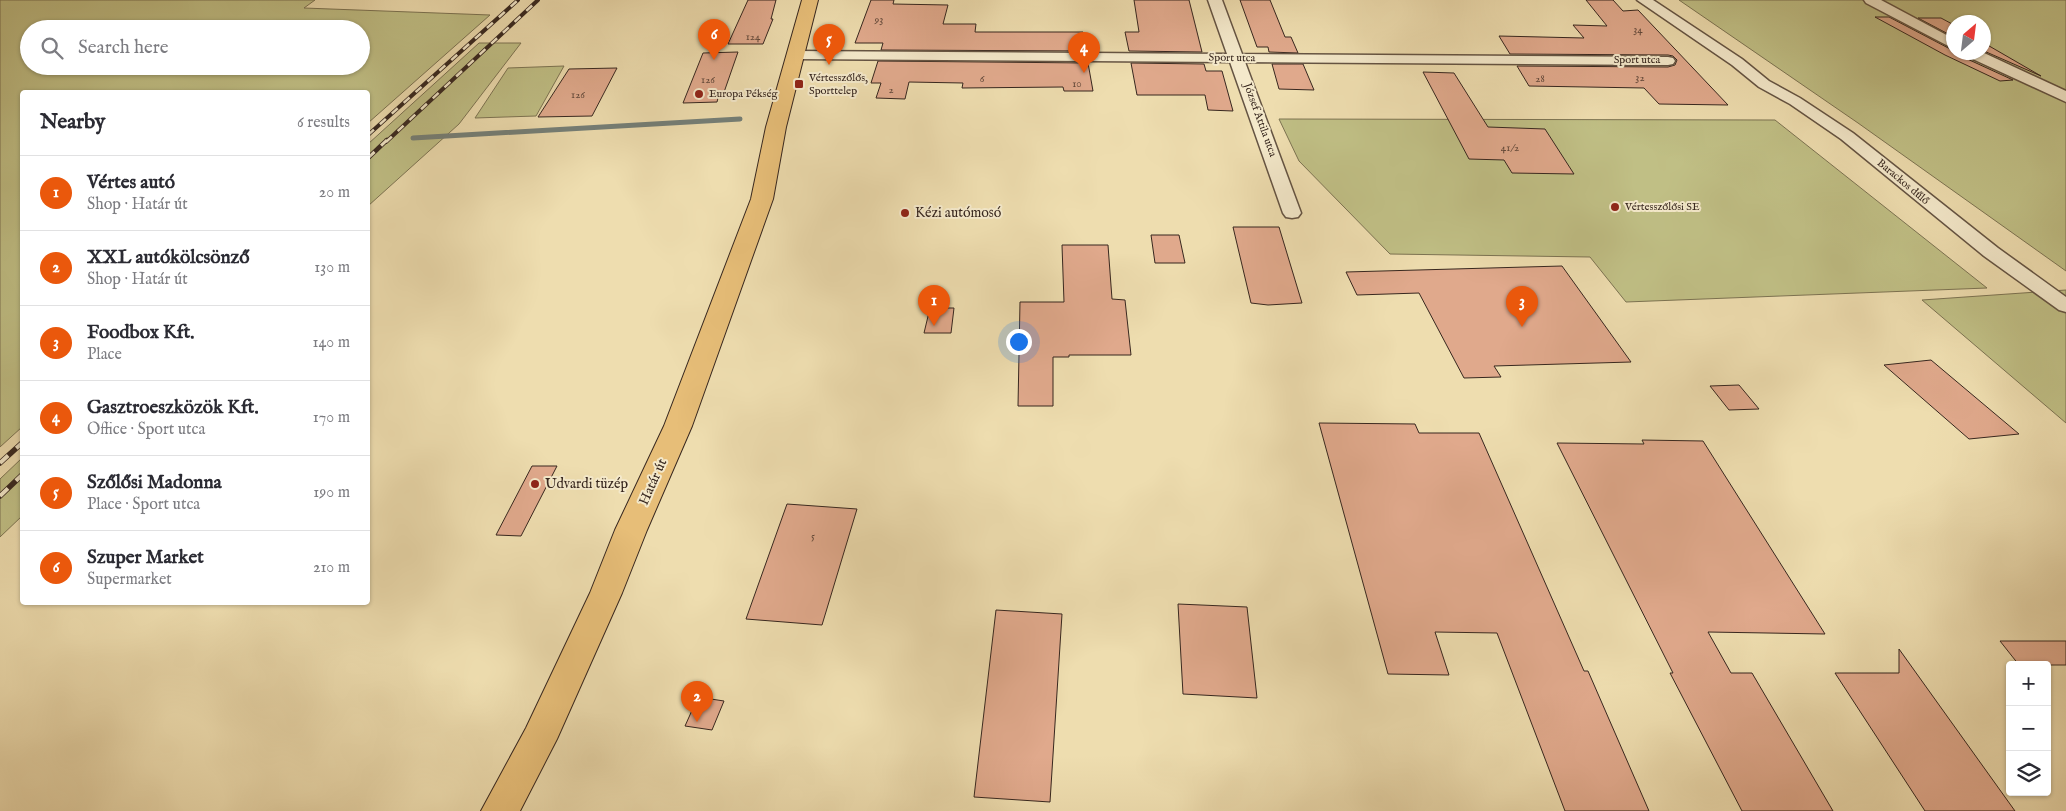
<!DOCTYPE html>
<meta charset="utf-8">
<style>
:root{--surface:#fff;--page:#f7f7f7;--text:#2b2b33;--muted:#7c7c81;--line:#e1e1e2;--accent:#ea580c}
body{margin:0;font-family:"IM FELL English",serif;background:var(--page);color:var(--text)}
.controls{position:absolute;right:15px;bottom:15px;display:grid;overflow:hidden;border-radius:5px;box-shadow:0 1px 4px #0004}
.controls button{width:45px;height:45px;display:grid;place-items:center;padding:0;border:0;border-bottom:1px solid var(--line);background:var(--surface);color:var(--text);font:25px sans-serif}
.compass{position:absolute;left:1946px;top:15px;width:45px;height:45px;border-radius:50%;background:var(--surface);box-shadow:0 1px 4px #0004;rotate:28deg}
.you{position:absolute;left:1018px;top:341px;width:18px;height:18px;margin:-12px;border:4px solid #fff;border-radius:50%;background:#1a73e8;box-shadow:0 0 0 8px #1a73e833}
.badge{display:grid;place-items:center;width:32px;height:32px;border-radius:50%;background:var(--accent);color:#fff;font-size:16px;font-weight:700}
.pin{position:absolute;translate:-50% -41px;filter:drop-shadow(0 1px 2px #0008)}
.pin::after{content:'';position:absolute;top:26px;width:18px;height:15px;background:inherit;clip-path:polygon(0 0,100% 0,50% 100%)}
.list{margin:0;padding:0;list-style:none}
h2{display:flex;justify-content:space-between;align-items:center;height:65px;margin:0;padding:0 20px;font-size:21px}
h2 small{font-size:16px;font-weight:400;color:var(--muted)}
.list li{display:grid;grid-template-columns:32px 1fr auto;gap:15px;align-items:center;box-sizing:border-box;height:75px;padding:0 20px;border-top:1px solid var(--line)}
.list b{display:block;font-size:19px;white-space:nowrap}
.list p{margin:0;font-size:16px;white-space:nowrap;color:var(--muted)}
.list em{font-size:16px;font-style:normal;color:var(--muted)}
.icon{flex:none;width:28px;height:28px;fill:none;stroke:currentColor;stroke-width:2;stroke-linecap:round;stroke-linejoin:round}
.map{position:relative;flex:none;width:2066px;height:811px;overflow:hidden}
.search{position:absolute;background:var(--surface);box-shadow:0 1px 4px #0004;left:20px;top:20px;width:350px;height:55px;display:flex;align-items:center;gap:12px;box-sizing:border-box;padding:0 18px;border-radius:28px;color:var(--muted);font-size:19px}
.panel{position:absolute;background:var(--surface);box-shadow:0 1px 4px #0004;left:20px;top:90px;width:350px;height:515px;border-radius:5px}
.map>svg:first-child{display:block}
.green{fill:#c0bf85;stroke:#7c7352;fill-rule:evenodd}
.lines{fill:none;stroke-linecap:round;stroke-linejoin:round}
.stream{stroke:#747f78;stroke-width:5}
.building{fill:#e0a98c;stroke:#37271f}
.street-casing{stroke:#655443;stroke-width:3}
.primary-casing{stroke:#37271f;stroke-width:2}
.street{fill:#f4e9cb;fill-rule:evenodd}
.primary{fill:#e7be78;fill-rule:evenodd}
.rail-far2-casing{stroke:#37271f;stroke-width:4}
.rail-far1-casing{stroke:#37271f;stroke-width:4.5}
.rail-casing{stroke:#37271f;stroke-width:5.5}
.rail-far2{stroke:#f4e9cb;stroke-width:2.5;stroke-dasharray:8;stroke-linecap:butt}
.rail-far1{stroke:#f4e9cb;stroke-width:3;stroke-dasharray:9;stroke-linecap:butt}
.rail{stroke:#f4e9cb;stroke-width:4;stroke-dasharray:11;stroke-linecap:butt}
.poi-dot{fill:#8f2418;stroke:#f4e9cb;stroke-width:2}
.labels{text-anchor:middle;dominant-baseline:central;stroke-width:4;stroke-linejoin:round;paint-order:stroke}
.number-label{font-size:11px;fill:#61483a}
.far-street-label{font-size:11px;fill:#37271f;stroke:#f4e9cb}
.far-poi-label{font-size:11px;fill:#37271f;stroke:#f4e9cb;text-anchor:start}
.poi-label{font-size:14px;fill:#37271f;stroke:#f4e9cb;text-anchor:start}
.street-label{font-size:14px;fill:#37271f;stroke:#f4e9cb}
</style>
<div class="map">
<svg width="2066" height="811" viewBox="0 0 2066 811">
<rect width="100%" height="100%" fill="#eeddaf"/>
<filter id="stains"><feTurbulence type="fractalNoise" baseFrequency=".004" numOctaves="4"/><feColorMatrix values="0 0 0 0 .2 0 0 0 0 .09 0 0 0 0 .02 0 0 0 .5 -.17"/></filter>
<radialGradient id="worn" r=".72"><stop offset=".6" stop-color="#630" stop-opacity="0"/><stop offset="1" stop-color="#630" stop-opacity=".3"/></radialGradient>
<path class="green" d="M0,0H315L304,8L490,15L368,123V92H22V427L0,447ZM29,29H361V66H29Z
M1679,0H2066V271L1858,123ZM1954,22H1984V52H1954Z
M479,43H521L459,124L368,206V144Z
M564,66L536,116L475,118L508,68Z
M1279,119L1775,120L1987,288L1626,302L1590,257L1390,254L1299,161Z
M2066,290V423L1922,300Z
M22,458V516L0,537V479Z"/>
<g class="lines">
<path class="stream" d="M413,138L740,119"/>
</g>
<path class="building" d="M748,0H776L771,19H773L763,44H728Z
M871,0H894L893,4L948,5L943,24H976L975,32H1083L1086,51L881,50L883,43H855Z
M1134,0H1189L1202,52L1129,51L1125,32H1139Z
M1240,0H1270L1285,37H1291L1298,53L1269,52L1268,47H1257Z
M1586,0H1613L1623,11L1638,10L1728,105L1659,104L1644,88L1529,86L1517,66L1668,67L1675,65L1677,60L1673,56L1668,55L1510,54L1499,36L1584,38L1573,25L1607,26Z
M1875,17H1889L1954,51V52H1960L1963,57L2013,80L2000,81L1945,55Z
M1918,18H1941L1954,25V37Z
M1984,43L2041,76L1984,51Z
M738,52L722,98H718L717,102L683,103L703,53Z
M878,61L1088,63L1093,91H1064L1063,87L962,88L963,83L909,82L905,99L876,98L881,83H871Z
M1131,63L1204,64L1206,71H1222L1233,111L1208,110L1205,95H1137Z
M1272,64H1303L1314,90L1279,89Z
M617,68L592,116L538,117L569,69Z
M1423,72L1454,73L1488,127L1545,129L1574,174L1512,173L1504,160L1469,159Z
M1233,227H1279L1302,303L1268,305L1251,303Z
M1151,235H1179L1185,263H1155Z
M1062,245H1108L1112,299L1125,300L1131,355H1069V357H1053V406H1018L1020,302H1064Z
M1562,266L1631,362L1494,366L1501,377L1464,378L1419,293L1357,295L1346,272Z
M930,308H954L951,333H924Z
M1931,360L2019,434L1969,439L1884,365Z
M1739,385L1759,409L1729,410L1710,386Z
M1319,423L1415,424L1419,433H1479L1584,671H1588L1649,811H1565L1497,633L1435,632L1449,675L1388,674Z
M1642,440L1703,441L1825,634L1708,632L1731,673H1752L1833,811H1742L1670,673H1673L1557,443L1644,444Z
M532,466H557L521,536L496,535Z
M787,504L857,509L822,625L746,619Z
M1178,604L1247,607L1257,698L1183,694Z
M996,610L1062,614L1050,802L974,797Z
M2000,641H2066V665H2019Z
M1899,649L2015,811H1925L1835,673H1899Z
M698,697L724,701L712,730L685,726Z"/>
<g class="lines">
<g class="street-casing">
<path id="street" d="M1208,0H1222L1242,54L1668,57L1673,58L1675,61L1673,64L1668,65L1245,62L1301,213L1298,217L1292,218L1286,217L1283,213L1230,62L795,59L790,58L788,55L790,52L795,51L1227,54Z
M1637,0H1653L1742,59L1769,81L1800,98L1853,133L1998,248L2066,297V312L2059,310L1984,256L1841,139L1790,104L1759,87L1732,65Z
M1864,0H1881L1954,39V49L1866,3Z
M1962,52H1982L2066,91V102L1964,55Z"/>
</g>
<g class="primary-casing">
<path id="primary" d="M802,0H818L786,127L773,199L692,426L647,530L622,593L557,739L520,811H481L526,728L590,593L615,530L664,426L751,199L766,127Z"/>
</g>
<use href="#street" class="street"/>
<use href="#primary" class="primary"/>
<g class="rail-far2-casing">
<path id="rail-far2" d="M368,135L518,0
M386,142L538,0"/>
</g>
<g class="rail-far1-casing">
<path id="rail-far1" d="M368,158L387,140"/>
</g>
<g class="rail-casing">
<path id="rail" d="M0,463L22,443
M0,496L22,475"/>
</g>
<use href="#rail-far2" class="rail-far2"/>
<use href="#rail-far1" class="rail-far1"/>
<use href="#rail" class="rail"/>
</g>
<g class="poi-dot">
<rect x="794" y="79" width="10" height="10" rx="2.5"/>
<circle cx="699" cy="94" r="5"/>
<circle cx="1615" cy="207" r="5"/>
<circle cx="905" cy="213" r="5"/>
<circle cx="535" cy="484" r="5"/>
</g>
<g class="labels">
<g class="number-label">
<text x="879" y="20">93</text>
<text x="1638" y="30">34</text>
<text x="753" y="37">124</text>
<text x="1640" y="78">32</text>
<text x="982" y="79">6</text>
<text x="1540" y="79">28</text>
<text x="708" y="80">126</text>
<text x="1077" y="84">10</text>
<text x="891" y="90">2</text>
<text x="578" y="95">126</text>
<text x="1510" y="148">41/2</text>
<text x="813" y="536">5</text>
</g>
<g class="far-street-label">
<text transform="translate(1232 58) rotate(1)">Sport utca</text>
<text x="1637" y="60">Sport utca</text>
<text transform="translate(1260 120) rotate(70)">József Attila utca</text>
<text transform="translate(1903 182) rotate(40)">Barackos dűlő</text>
</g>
<g class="far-poi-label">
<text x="809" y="78">Vértesszőlős,<tspan x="809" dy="13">Sporttelep</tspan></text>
<text x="709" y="94">Europa Pékség</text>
<text x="1625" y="207">Vértesszőlősi SE</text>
</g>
<g class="poi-label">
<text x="915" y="213">Kézi autómosó</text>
<text x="545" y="484">Udvardi tüzép</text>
</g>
<g class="street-label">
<text transform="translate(653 482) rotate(-66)">Határ út</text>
</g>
</g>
<rect width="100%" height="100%" filter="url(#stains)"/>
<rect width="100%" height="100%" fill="url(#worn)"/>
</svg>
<div class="controls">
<button>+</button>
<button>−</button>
<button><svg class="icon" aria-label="layers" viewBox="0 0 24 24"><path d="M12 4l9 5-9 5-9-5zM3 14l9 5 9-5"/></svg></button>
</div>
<svg class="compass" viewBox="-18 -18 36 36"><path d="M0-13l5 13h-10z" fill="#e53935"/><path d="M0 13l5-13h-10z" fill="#7c7c81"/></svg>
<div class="you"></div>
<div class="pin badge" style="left:934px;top:326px">1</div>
<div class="pin badge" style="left:697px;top:722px">2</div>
<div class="pin badge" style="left:1522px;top:327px">3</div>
<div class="pin badge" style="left:1084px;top:73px">4</div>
<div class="pin badge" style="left:829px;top:65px">5</div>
<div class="pin badge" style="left:714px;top:60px">6</div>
<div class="search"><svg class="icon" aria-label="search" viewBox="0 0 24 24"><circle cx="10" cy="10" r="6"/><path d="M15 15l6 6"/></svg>Search here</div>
<section class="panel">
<h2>Nearby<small>6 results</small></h2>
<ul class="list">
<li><span class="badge">1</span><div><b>Vértes autó</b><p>Shop · Határ út</p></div><em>20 m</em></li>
<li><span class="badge">2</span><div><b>XXL autókölcsönző</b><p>Shop · Határ út</p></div><em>130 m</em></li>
<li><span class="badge">3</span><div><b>Foodbox Kft.</b><p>Place</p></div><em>140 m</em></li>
<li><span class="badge">4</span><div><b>Gasztroeszközök Kft.</b><p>Office · Sport utca</p></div><em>170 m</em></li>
<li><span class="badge">5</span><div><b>Szőlősi Madonna</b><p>Place · Sport utca</p></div><em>190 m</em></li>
<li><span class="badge">6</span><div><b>Szuper Market</b><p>Supermarket</p></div><em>210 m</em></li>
</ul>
</section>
</div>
